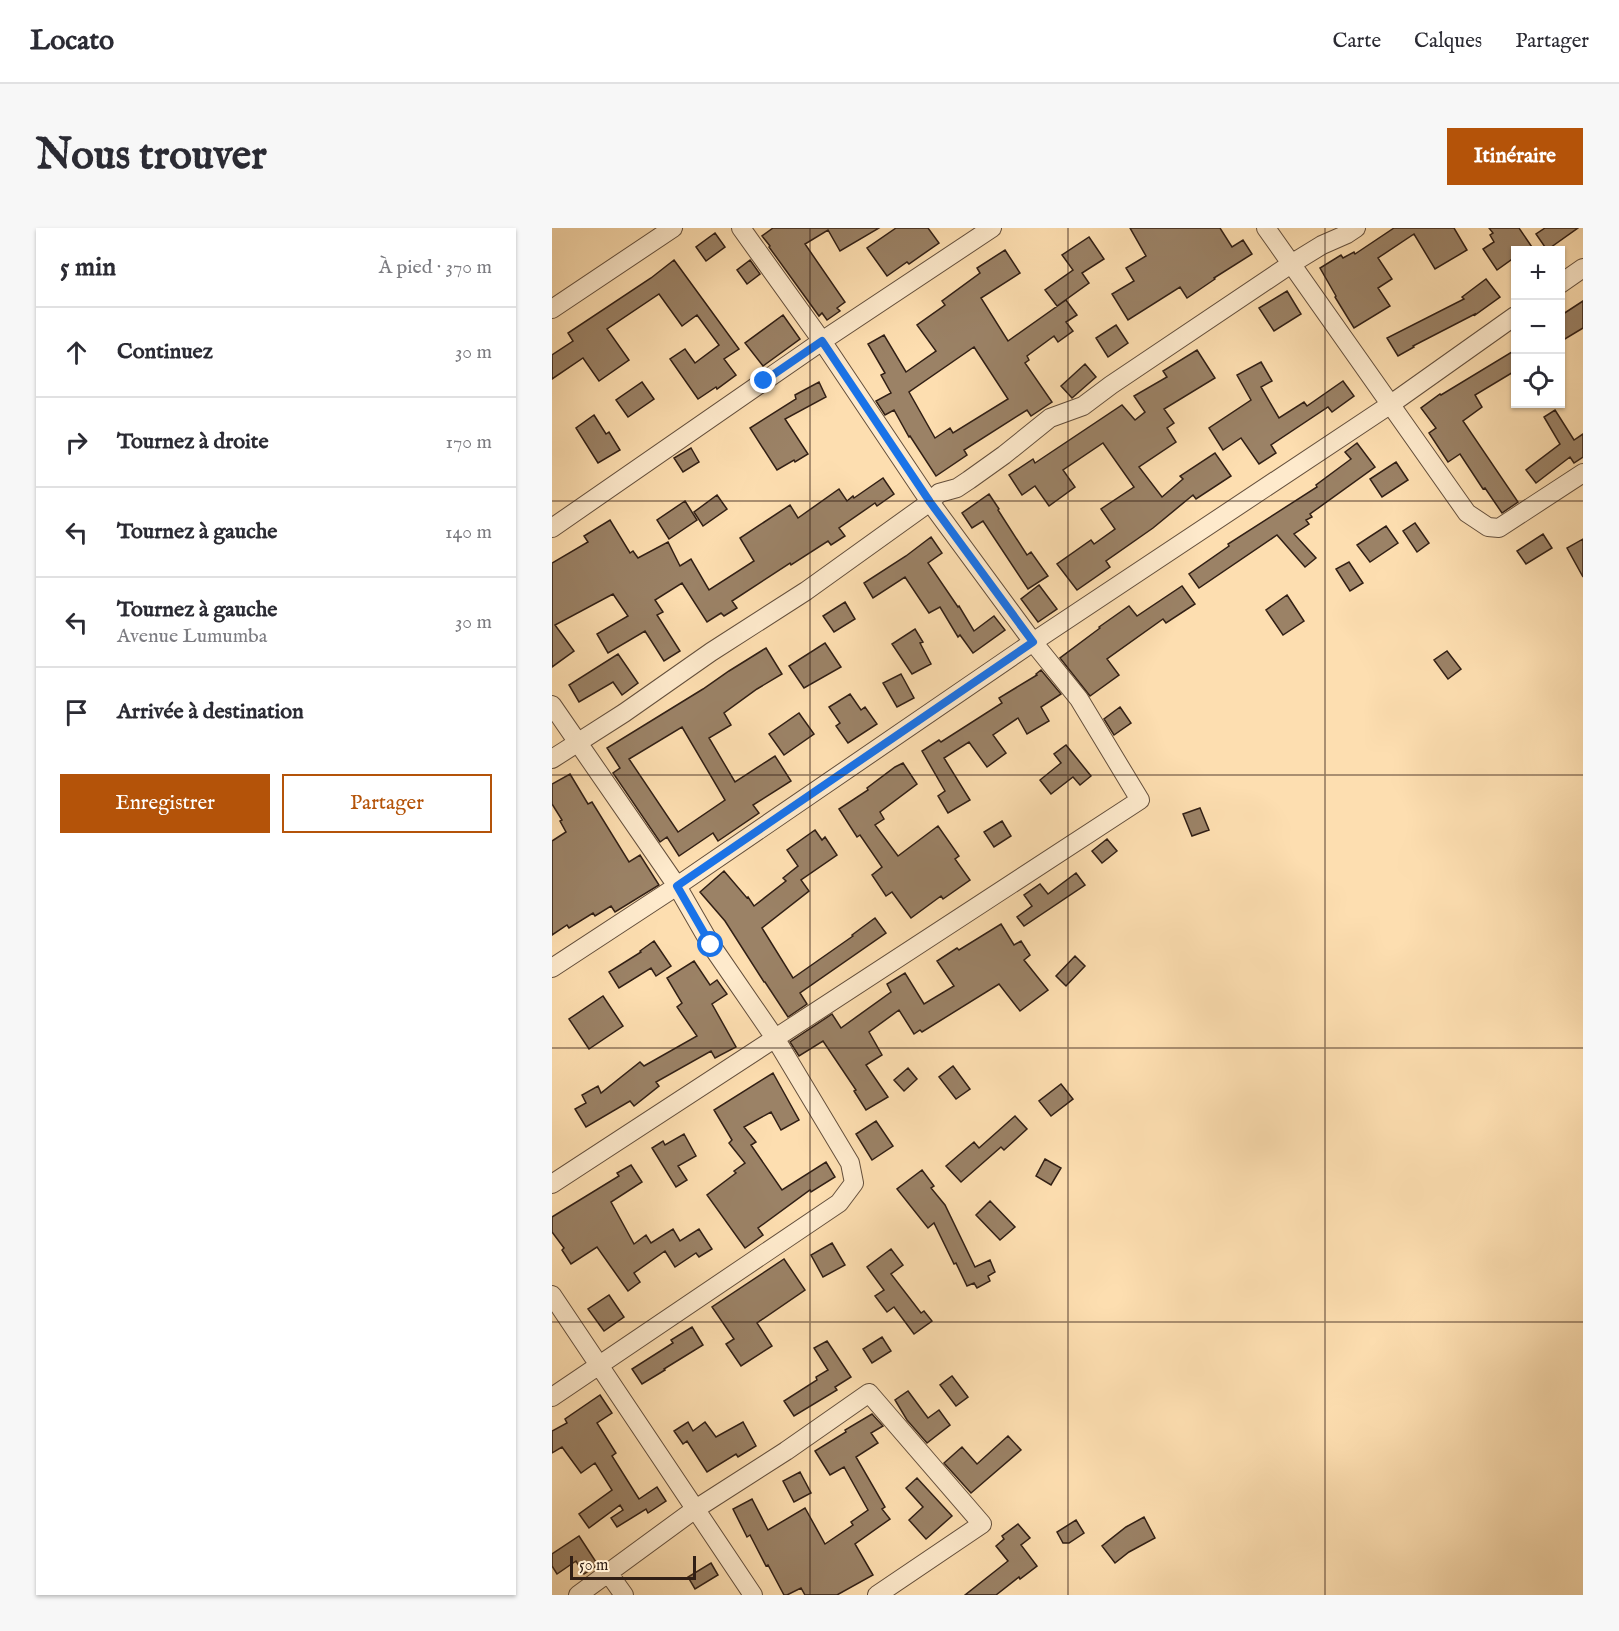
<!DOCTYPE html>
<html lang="fr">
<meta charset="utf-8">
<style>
:root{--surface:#fff;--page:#f7f7f7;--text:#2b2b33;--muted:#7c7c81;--line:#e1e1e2;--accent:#b45309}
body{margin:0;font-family:"IM FELL English",serif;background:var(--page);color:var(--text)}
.controls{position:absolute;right:18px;top:18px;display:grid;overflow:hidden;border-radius:0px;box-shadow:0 2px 4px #0004}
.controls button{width:54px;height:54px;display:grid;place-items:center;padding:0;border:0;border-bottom:2px solid var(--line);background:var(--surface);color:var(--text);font:30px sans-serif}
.scale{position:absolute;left:18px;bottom:15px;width:126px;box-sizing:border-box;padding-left:6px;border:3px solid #311f15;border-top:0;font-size:16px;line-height:21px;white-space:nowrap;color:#311f15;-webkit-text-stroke:4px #feeacc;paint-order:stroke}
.stop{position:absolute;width:18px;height:18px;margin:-14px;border:4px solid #1a73e8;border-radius:50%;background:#fff}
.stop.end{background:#1a73e8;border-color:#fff;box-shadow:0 2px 6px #0008}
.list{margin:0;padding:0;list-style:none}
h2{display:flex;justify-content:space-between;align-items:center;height:78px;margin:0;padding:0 24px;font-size:26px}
h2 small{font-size:20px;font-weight:400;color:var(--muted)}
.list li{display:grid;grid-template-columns:39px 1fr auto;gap:18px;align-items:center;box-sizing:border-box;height:90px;padding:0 24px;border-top:2px solid var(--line)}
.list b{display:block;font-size:22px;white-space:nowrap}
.list p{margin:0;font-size:20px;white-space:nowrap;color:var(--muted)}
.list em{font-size:20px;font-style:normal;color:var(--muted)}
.actions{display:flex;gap:12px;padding:18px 24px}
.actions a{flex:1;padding:14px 0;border:2px solid var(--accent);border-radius:0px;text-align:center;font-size:21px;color:var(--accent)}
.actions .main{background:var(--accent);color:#fff}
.icon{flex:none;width:33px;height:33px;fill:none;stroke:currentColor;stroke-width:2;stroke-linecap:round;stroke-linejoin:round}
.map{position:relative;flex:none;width:1031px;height:1367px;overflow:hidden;border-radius:0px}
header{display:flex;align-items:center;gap:36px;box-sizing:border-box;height:84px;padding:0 30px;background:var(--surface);border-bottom:2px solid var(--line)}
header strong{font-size:28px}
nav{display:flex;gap:33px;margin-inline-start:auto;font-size:21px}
.intro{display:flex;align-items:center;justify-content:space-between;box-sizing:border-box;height:144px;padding:0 36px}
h1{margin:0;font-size:42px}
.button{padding:15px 27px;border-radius:0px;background:var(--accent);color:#fff;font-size:21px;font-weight:700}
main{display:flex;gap:36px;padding:0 36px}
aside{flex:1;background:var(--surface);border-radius:0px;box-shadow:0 2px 4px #0004}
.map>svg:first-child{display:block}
.building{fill:#9b8266;stroke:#311f15;stroke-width:1.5;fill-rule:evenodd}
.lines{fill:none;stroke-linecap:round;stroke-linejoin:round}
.street-casing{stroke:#644f3c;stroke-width:20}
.street{stroke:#feeacc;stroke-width:18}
.route{stroke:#1a73e8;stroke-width:8}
.grid{fill:none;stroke:#311f15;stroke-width:1.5;stroke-opacity:0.55}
</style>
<header>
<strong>Locato</strong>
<nav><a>Carte</a><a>Calques</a><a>Partager</a></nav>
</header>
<div class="intro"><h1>Nous trouver</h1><a class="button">Itinéraire</a></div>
<main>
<aside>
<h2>5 min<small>À pied · 370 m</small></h2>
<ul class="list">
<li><svg class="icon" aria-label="ahead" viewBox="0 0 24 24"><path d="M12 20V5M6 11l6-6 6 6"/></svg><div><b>Continuez</b></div><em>30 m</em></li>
<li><svg class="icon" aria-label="right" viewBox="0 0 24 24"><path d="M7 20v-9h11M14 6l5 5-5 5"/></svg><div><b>Tournez à droite</b></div><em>170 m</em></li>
<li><svg class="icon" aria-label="left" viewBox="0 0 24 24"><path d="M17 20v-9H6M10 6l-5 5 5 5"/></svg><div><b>Tournez à gauche</b></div><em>140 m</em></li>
<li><svg class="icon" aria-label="left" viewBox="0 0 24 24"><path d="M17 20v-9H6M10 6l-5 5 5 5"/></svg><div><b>Tournez à gauche</b><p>Avenue Lumumba</p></div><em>30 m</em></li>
<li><svg class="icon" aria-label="arrive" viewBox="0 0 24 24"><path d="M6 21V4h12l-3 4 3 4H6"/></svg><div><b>Arrivée à destination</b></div></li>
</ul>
<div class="actions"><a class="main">Enregistrer</a><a>Partager</a></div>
</aside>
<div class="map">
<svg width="1031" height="1367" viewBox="0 0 1031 1367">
<rect width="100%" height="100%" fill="#fddeb0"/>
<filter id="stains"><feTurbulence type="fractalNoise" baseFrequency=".00333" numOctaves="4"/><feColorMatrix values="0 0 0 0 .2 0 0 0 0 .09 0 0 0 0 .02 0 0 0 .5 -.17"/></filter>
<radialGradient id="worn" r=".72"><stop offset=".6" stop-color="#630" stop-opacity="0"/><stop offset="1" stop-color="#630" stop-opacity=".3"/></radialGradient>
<path class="building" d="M221,0H327L288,23L276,2L253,16L293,74L285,80L288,83L275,92L270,85L267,88L217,19L218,18L210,8Z
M344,0H376L387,15L357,36L355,34L335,48L315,20Z
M578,0H668L680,19L691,12L700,26L662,50L663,51L635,70L628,59L576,92L560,66L582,53L574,40L594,28Z
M842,0H902L915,22L883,41L862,6L826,30L840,51L826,60L838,78L802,100L783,69L784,68L768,40L789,27L791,30L802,24L803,26Z
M937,0H967L982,22H963V29L945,42L931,21L942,14L938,7L941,5Z
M993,0H1026L995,22L984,6Z
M163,5L173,19L154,33L144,19Z
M537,9L552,31L530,45L537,55L505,78L493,62L521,42L510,27Z
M453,22L468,45L429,70L456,113L514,72L525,87L514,94L521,103L506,114L502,108L475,128L477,132L473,135L500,174L479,188L475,182L412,222L415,227L384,248L358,208L357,209L342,182L333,187L324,173L339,165L329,147L333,145L316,116L332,107L354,144L384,123L365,97L393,77L390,73L428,45L425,40ZM422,119L456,171L401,205L398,200L383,210L357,164Z
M122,32L187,121L172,131L184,147L165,161L164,159L146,171L118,131L133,121L143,135L167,117L145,87L130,98L107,66L55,101L77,132L47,153L31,130L0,151V127L21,113L16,105L99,50Z
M198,32L208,46L195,56L185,42Z
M934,51L948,69L923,87V86L861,118L862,119L846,128L835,110L912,71L910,69Z
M735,63L749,86L722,103L707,80Z
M1031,73V100L1008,114V88Z
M231,87L248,111L211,138L193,115Z
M564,97L576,115L556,129L544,110Z
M645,122L663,150L612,181L622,195L615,200L624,214L587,239L610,269L631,251L628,248L663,225L679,248L644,271L641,267L601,300L554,333L558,339L525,362L505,336L539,312L542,316L563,301L549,281L582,259L551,215L511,242L523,259L497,278L483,258L470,267L457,247L481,231L483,235L570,177L583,192L593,184L582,168L615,149L611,143Z
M963,122V143L923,167L930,179L911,193L966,274L950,285L933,260L931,261L908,226L896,234L877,205L884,200L869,180L888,166L889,167Z
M709,134L720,153L709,159L727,190L752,174L755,178L791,153L802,168L780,184L776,179L719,217L724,225L707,236L689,210L671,222L657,200L699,172L685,147Z
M533,136L544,149L520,170L509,158Z
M90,154L102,171L76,189L64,172Z
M267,154L274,169L233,191L256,226L243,234L242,232L225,242L198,200L244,171L243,167Z
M1003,182L1022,212L1031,206V229L1022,235L1018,229L984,255L974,242L1008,216L992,189Z
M42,187L54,206L57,204L68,222L46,235L24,200Z
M805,215L823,239L758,286L760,289L754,292L757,296L742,306L764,330L753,339L725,307L647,360L637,346L677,318L676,316L765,259L764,257L799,231L793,224Z
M139,220L147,234L131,244L122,230Z
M844,234L856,252L830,269L818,251Z
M331,250L342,266L325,278L323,275L287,300L293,308L279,317L276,313L239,337L238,335L180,373L185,380L172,388L169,385L155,394L130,355L103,372L111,384L105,387L128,423L112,433L93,403L56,425L45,406L76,388L61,366L3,397L22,423L0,439V335L36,314L32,308L58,292L78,325L81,323L86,330L116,314L128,338L139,331L157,362L202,333L188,310L238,277L246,290L287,261L295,273L301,268L302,270Z
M437,266L447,281L446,282L475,327L479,324L496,348L476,361L431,293L420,300L410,285Z
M165,267L175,281L151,298L142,284Z
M133,273L145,292L117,311L105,292Z
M863,295L877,315L865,324L851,303Z
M834,298L846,315L818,334L805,317Z
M991,306L1000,320L974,336L965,323Z
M379,309L390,325L376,335L406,379L407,378L422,403L442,388L453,402L421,425L408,407L406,409L388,379L377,385L353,349L321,370L312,355L354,328Z
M1031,311V349L1015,320Z
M797,334L811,355L798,363L784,341Z
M487,357L505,381L486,394L469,371Z
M630,358L643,376L614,395L611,391L555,431L567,447L538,468L508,430L548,400L547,399L577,378L585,388Z
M735,367L752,393L731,407L714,382Z
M293,374L303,391L282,404L271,388Z
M363,401L371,414L368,415L379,436L360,446L340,416Z
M273,415L289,439L252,460L237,438Z
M214,420L230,446L205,461L172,485L179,497L157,510L183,554L223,528L239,553L201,577L207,585L166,613L161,605L127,628L115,609L108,614L61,545L68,540L55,520L151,461L177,443ZM130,499L173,572L126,604L77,531Z
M895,423L909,441L896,451L882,432Z
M66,426L86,455L70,467L61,454L27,474L17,457Z
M489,442L509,466L489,479L497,493L475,506L466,490L441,507L454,525L435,539L417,514L392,530L418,572L396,585L386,568L393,563L370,523L387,512L389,514L450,475L447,470L485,447L484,446Z
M349,446L362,470L345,479L331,455Z
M298,466L309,482L313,479L325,496L296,515L284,498L288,495L277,479Z
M568,479L579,495L562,507L552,491Z
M247,485L262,506L232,527L217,506Z
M514,517L539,548L528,557L521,549L499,566L488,552L509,535L502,526Z
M351,535L365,556L328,584L332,591L323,597L346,628L386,598L407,628L403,631L418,652L391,671L389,668L359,690L340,664L334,668L320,647L330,639L308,607L305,609L287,581L316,562L315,560L343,539Z
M18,546L36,576L40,574L77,634L88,627L107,657L63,684L59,678L43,688L41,685L17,700L15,697L0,707V613L14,604L8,593L10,592L0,576V556Z
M648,580L657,602L640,608L631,586Z
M450,593L459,608L442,619L432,604Z
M263,602L270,612L273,609L285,627L249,652L257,663L210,700L241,750L301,708L300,707L323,690L334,705L248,765L255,776L236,789L213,754H212L173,693L148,664L172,643L195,670L196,669L202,678L234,653L231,650L246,638L235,622Z
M555,611L565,623L550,635L540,623Z
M524,645L533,657L472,698L465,689L480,678L472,667L488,656L496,666Z
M449,696L462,717L469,713L478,727L472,732L496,762L468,783L447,756L370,804L368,802L362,806L347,782L317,804L330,827L314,837L336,869L314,882L302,863L304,862L271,813L247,828L238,814L280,786L289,800L339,764L335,756L353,745L372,776L402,758L385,733L405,720L407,722Z
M102,713L119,738L104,748L99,740L67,760L57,744L89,724L88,723Z
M523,728L533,738L514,758L504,748Z
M142,733L158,757L165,752L175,766L160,776L184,819L163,830L159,823L104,854L107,858L82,878L78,873L34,899L23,881L34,875L30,867L46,858L49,865L88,834L92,838L145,808L125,779L130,775L115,750Z
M51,768L71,798L37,821L17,791Z
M401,838L418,861L404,871L387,849Z
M356,840L365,851L352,863L342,852Z
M221,845L247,892L229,902L219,884L192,899L204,914L199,917L230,962L274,934L283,949L259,964L258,962L206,1000L211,1007L193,1020L155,967L184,945L182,943L193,935L177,915L180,912L162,882Z
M509,856L521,871L499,888L487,873Z
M463,888L475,901L452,922L449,919L409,954L394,938L422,914L427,920Z
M324,893L341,918L320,932L304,906Z
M132,906L144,928L126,938L135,952L124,959L100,920L111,913L113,917Z
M493,931L509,940L499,957L484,948Z
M79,937L90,954L59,974L82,1016L94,1007L99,1015L121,1001L128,1013L147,1001L160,1021L147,1029L144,1025L123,1039L113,1023L82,1045L88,1054L76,1063L45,1019L19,1036L10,1022L12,1020L0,1004V989L67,948L65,945Z
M370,942L382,958L379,960L393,977L423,1039L438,1032L443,1044L436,1048L438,1053L425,1060L422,1055L415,1058L404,1035L402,1036L382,995L376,1000L345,961Z
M438,973L463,999L448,1012L424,987Z
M280,1015L293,1037L271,1049L259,1027Z
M339,1021L351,1037L339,1046L369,1085L372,1083L380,1093L362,1106L342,1079L335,1084L323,1068L332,1062L315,1039Z
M232,1031L253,1062L205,1095L220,1118L189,1138L174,1116L182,1111L160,1079Z
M57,1067L72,1089L52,1103L36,1081Z
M140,1099L151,1117L112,1141L113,1142L90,1156L80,1141L121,1115L119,1112Z
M330,1109L339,1123L320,1135L311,1121Z
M275,1113L299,1149L283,1159L285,1162L242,1188L232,1173L265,1152L264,1149L276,1142L262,1120Z
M400,1148L416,1169L404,1178L388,1157Z
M356,1163L376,1190L387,1182L398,1197L375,1215L355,1192L343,1172Z
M48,1167L60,1185L45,1195L64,1225L60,1228L87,1271L105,1259L114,1273L96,1285L94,1281L65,1299L59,1290L71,1282L68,1277L37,1300L27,1286L60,1262L43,1235L29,1245L10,1219L0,1225V1203L15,1195L13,1191Z
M320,1186L331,1198L319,1205L326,1215L304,1229L333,1279L330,1281L338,1291L303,1316L321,1347L285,1367H253L249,1360L235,1367H232L216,1337L214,1338L198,1307L195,1309L181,1281L200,1271L216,1302L253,1280L273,1316L301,1297L299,1294L316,1282L292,1239L278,1247L263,1223L294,1204L293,1202Z
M136,1194L141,1203L153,1194L164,1209L191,1194L204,1218L186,1229L184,1226L155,1244L135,1213L131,1216L122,1203Z
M456,1208L469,1222L419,1265L392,1235L410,1219L425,1236Z
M248,1244L259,1265L242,1274L231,1253Z
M365,1250L400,1288L374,1311L357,1292L371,1279L354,1260Z
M592,1289L603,1310L577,1324L563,1335L550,1318L574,1299Z
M524,1292L532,1305L517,1315H511L505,1304Z
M466,1296L478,1310L469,1317L485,1338L468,1351L467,1349L444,1367H413L456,1333L444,1318L452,1311L450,1308Z
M27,1308L46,1337L32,1346L24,1333L5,1346L0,1338V1326Z
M159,1335L166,1347L143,1361L136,1349Z"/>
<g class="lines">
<g class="street-casing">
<path id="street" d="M714,0L915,285L936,299L947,300L1031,245
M1008,56L1031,40
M0,81L121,0
M0,300L270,113L440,0
M0,477L125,658L159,717L223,810L298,935L302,955L287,975L0,1169
M0,531L72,485L159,424L254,363L378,274L387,265L405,260L417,252L452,227L498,190L531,178L559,157L739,36L770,17L795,6L804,0
M0,740L125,658L481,414L839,176L963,88
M0,956L588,572L527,471L481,414L378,274L270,113L189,0
M0,1067L201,1367
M57,1346L72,1367
M26,1367L142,1282L234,1223L317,1165L430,1296L325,1367"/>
</g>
<use href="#street" class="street"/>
</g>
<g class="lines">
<path class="route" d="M159,717L125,658L481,414L378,274L270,113L212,153"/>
</g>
<path class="grid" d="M258,0V1367M516,0V1367M773,0V1367M0,273H1031M0,547H1031M0,820H1031M0,1094H1031"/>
<rect width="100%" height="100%" filter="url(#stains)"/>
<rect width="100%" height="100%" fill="url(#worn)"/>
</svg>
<div class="controls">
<button>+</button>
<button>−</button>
<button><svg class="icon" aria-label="locate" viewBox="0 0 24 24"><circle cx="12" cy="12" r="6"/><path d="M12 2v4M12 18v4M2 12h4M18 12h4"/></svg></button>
</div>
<div class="scale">50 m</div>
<div class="stop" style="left:159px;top:717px"></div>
<div class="stop end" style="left:212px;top:153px"></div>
</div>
</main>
